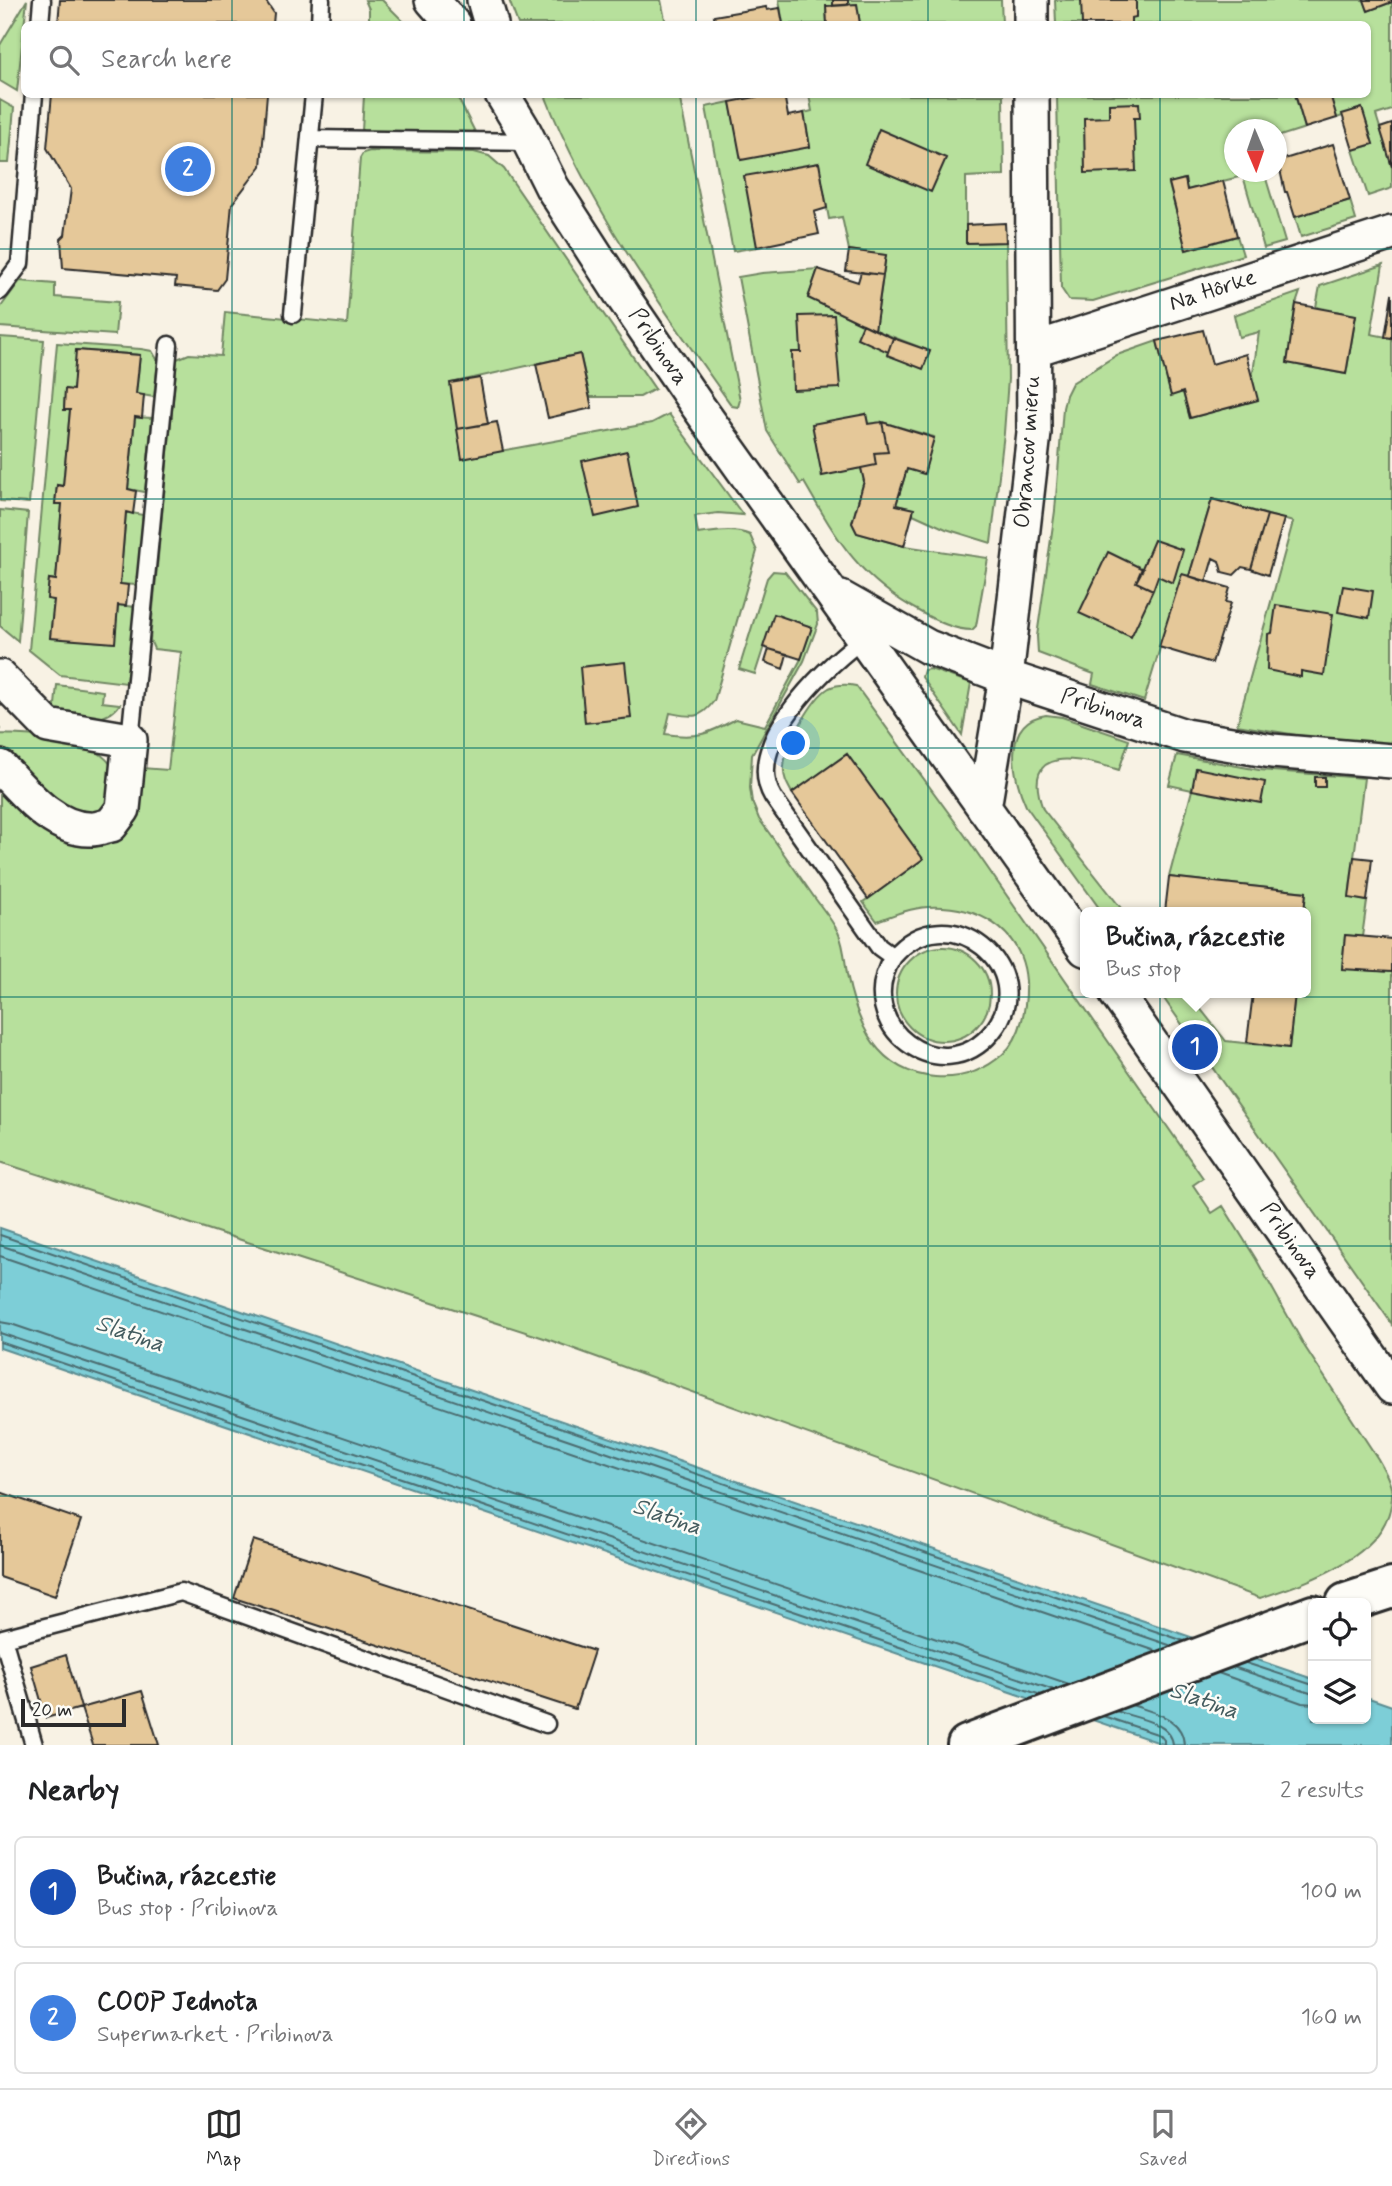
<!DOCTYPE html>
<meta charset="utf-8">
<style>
:root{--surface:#fff;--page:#f6f6f6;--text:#202124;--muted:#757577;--line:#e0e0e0;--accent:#2b2b2b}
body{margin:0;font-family:Mynerve,sans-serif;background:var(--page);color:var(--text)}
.controls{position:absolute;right:21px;bottom:21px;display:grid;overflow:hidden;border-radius:10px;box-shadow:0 2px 5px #0004}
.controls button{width:63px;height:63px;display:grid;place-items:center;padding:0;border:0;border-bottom:2px solid var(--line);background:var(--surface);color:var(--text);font:35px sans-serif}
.compass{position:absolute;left:1224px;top:119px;width:63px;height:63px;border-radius:50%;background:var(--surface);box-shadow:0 2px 5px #0004;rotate:178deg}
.scale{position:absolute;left:21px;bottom:18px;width:105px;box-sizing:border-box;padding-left:7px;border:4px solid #2b2b2b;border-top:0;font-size:19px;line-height:24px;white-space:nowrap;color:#2b2b2b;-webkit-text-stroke:5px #fdfcf7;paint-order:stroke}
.you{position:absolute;left:794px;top:744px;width:24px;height:24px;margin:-18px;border:5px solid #fff;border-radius:50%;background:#1a73e8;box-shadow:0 0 0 10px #1a73e833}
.badge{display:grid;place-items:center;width:46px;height:46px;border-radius:50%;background:var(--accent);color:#fff;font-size:23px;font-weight:700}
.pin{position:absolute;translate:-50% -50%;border:4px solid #fff;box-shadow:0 2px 7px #0006}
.popup{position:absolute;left:1080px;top:907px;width:231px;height:91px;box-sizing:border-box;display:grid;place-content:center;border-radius:10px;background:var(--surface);filter:drop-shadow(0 2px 5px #0005);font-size:23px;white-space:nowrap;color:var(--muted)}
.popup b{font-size:26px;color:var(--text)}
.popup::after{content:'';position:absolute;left:50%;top:100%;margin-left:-14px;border:14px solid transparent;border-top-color:var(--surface)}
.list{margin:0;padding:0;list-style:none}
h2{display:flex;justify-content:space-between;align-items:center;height:91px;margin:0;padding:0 28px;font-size:30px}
h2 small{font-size:23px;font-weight:400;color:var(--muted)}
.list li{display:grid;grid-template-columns:46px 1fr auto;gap:21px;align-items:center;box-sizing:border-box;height:112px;margin:0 14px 14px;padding:0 14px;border:2px solid var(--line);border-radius:10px}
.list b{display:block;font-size:26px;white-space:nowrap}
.list p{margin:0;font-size:23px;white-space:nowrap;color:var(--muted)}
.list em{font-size:23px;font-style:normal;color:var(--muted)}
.icon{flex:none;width:38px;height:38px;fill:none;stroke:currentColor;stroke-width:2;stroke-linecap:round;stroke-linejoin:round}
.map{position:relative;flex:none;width:1392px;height:1745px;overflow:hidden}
.search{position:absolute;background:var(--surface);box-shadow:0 2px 5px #0004;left:21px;right:21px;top:21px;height:77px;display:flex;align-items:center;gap:18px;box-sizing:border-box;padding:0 24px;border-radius:10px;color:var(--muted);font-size:26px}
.sheet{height:343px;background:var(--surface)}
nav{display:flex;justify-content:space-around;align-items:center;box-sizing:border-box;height:98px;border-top:2px solid var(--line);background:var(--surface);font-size:19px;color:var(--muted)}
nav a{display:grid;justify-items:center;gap:4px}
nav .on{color:var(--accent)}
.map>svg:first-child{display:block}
.green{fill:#b7e09c;stroke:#718664;stroke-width:2}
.water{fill:#7dced7;stroke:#5c8d92;stroke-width:2}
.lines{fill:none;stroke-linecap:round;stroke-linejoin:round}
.shore{stroke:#4c6c70;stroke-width:2}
.building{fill:#e5c899;stroke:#2b2b2b;stroke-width:2}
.lane-casing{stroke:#2b2b2b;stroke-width:21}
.street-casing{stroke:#2b2b2b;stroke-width:38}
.primary-casing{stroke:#2b2b2b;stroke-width:44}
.lane{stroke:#fdfcf7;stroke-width:16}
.street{stroke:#fdfcf7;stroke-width:33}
.primary{stroke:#fdfcf7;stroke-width:38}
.grid{fill:none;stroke:#0f766e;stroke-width:2;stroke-opacity:0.55}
.labels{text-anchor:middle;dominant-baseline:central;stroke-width:5;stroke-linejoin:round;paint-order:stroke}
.street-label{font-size:23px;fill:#2b2b2b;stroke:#fdfcf7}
.water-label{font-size:24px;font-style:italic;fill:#445c5f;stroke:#fdfcf7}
</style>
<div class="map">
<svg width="1392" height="1745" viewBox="0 0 1392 1745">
<rect width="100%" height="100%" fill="#f8f2e4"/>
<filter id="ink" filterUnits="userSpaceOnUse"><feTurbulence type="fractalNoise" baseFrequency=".0143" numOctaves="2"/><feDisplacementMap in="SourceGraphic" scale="14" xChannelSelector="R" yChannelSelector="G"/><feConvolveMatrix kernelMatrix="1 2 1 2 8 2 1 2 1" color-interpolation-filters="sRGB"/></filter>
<g filter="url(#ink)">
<path class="green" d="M27,0L17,91L0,81V45Z
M365,0H382L406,24H369V9Z
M509,0H661L666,24H518Z
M779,0H833V6H826L827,24H783Z
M848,0H1001L1002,24H860L857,4L848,5Z
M1055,0H1364L1368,11L1392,2V110L1376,115L1392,167V188L1368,196L1353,150L1373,144L1362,109L1337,118L1330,95L1368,94V24H1056Z
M456,94L475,132L362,131L364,95Z
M545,95H679L740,400L738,407L732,406C662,308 589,207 545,95Z
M809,95H1003L1004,175L966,177V243L1006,242L1008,379L1004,433L991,543L946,529L913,514V509L896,505L907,469L924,473L934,437L882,422L868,424L866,414L822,475L861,468L864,481L852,523L857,533L904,546L988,558L976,626L972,630C954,630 937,621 922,613C860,580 838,541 804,482L800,484L767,431L738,277L762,273L818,269L808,298L863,324L888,352L887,355L923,368L930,351L875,330L886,255L849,250L842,217L829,219L819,164L757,247L733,251L706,107L730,102L742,159L810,147L804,113L812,111Z
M1057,95H1295L1305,128L1277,137L1276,130H1234V172H1264L1285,242L1264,248L1243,176L1187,190L1184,179L1169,184L1186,250L1237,236L1243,255L1093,301L1069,300L1061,288Z
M0,100L14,108L9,163H0Z
M370,151L474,152L489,156L504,169L655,389L640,397H590L580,354L451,383L462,458L652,423L669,414L743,515L718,513L695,516L698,534C715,532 734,528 750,535L757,551L714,701C700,720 691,717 670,713L665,734C697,739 708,734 736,719L765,726L801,659L812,627L774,615L755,674L739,669L767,578L773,571L785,572L817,613L818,624L804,661L752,755L750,788L752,802L759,819C778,845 796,871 814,897C822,908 832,920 838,932C844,944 845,961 847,974C857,1024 877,1072 935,1077C960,1079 984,1071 1003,1054C1022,1037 1027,1005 1026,981C1022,928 976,905 928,907C910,908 893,915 877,921L863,902L923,859L847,754L792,793C787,784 783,777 784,767C784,748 813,697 829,688C838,684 846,684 856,686L964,834L1203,1178L1193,1185L1212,1213L1223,1206L1256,1259L1305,1347L1378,1459C1384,1470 1391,1481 1392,1494C1392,1556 1305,1583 1260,1598L544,1338L0,1162V785L121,837C141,820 139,793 142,768L168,770L181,652L154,649L150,640L177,359L189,354L221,356L225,312L347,324L360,158L363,153Z
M1350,200L1356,220L1301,237L1295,217Z
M1383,265L1371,334L1392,338V744C1339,743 1289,734 1237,725L1293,522L1212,499L1189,576L1182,575L1144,701L1092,684L1094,674L1038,653L1037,636L1055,511L1063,408L1066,395L1072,383L1117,355L1157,341L1171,395L1183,392L1190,418L1257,400L1252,379L1259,332L1239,337L1234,315L1300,292L1296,304L1287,363L1346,374L1356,315L1316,307L1320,286Z
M20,281L55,284V297L118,302L115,335L0,327V308Z
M0,337L44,340L29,503L0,501Z
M57,343L141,349L152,351L158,361L154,397L136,394L140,355L77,350L73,390H65L64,409L70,410L63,486L57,485L55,504H62L56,580L49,579L47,598L54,600L50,637L114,643L118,605L135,607L126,683L60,675L29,650Z
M135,417L152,418L145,492L128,489Z
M0,510L28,513L18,641L0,626Z
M126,512L143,515L137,585L120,584Z
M930,669L971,683L962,735L922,677L924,670Z
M57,685L103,691L102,702L120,704C106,726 76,718 54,715Z
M1046,715L1062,717L1129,740L1119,770C1080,758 1019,743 1043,809L1124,912H1102L1026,806C1012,776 1002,721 1046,715Z
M0,727V734C38,736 92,734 114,769L112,799L105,810L92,815L59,809L0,748Z
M1177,755L1259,770L1364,778L1349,897L1367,901L1362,937L1345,935L1342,968L1392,972V1324L1160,993H1188L1226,1041L1289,1048L1295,993H1305L1304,912L1306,892L1169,877L1192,790L1169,785Z
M896 994a47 47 0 1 1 94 0a47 47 0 1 1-94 0Z"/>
<path class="water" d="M0,1228L1313,1679V1719H1366V1697L1392,1706V1745H1166L0,1348Z"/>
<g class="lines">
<path class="shore" d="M0,1235L1184,1641
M0,1245L1172,1646
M0,1256L1156,1651
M0,1322L11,1324L1069,1684
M0,1333L1054,1690
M0,1342L1041,1695
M1246,1663L1313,1685
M1233,1667L1313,1694
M1218,1673L1302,1703L1313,1704
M1132,1705C1154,1713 1183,1717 1184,1745
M1116,1711C1135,1718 1172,1722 1173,1745
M1103,1716L1160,1735L1164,1740V1745"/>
</g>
<path class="building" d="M60,0H265L274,13L273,24H58Z
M833,0H848V5L833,6Z
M1081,0H1136V17L1131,18V24H1082Z
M1364,0H1392V2L1368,11Z
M857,4L860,24H827L826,6Z
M766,7L767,10L780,8L783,24H716L714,16Z
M52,94H267L261,166L232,204L225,279L217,290L175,286L176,278L63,268L61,239L65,235L71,189L47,148Z
M771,94H784L788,116L804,113L810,147L741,160L730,102Z
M1295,94H1330L1337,118L1305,128Z
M1139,103L1140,118H1134L1136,171L1085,173L1084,118L1109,117V104Z
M1362,108L1373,144L1353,150L1342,114Z
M1392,124V167L1380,128Z
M879,129L946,158L931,192L865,164Z
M1333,144L1350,200L1295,217L1287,192H1285L1278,161Z
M819,163L827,208L814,212L819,234L757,247L744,176Z
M1185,179L1187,190L1223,181L1237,236L1186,250L1169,183Z
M1005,223L1006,242L966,243V225Z
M849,250L886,255L883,275L846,271Z
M818,269L858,282L861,272L883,275L875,330L808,298Z
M1392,294V338L1385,337Z
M1296,304L1356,315L1346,374L1287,363Z
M834,315L840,388L793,390L792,352H801L799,316Z
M863,324L893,338L888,352L857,338Z
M1203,330L1212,364L1246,354L1258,400L1190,418L1183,392L1171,396L1157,341Z
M893,338L930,351L923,369L887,355Z
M76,350L140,355L136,394L144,395L142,418L135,417L128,489L136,491L133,514L126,512L120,584L128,585L126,606L118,605L115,643L50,638L54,600L47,599L49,579L56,580L62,504H55L57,485L63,486L70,410H64L65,389L73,390Z
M580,354L592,408L548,418L536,364Z
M480,378L488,424L457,429L450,383Z
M866,414L868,424L882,422L888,452L874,453L876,465L822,476L812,424Z
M497,422L503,451L462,459L457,429Z
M882,422L934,438L924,474L907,469L896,505L914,509L904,546L857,533L852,523L864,481L861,468L876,465L874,453L888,452Z
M627,451L638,507L595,517L582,461Z
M1212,499L1267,515L1251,569L1242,567L1234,575L1222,572L1219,561L1213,558L1206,582L1189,576Z
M1267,515L1284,519L1268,575L1251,569Z
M1154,540L1183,550L1173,583L1158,576L1153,590L1136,582Z
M1108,552L1143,569L1136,582L1153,590L1131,637L1079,613Z
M1182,574L1230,588L1226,602L1231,603L1212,663L1159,647Z
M1343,586L1373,591L1369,618L1338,612Z
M1276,605L1333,614L1324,675L1301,671V677L1267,670L1268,634L1272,633Z
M774,614L812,627L801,659L763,647Z
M769,649L787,654L783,669L765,662Z
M625,662L631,718L585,723L580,667Z
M847,754L923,859L868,899L792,793Z
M1196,768L1265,782L1261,803L1192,790Z
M1315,777H1325V787H1315Z
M1354,857L1372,859L1367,901L1349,898Z
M1169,877L1306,892L1304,912H1165Z
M1345,935L1392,939V972L1342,969Z
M1253,993H1295L1289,1048L1247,1042Z
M0,1492L81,1520L55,1596L0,1577Z
M253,1540L594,1651L575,1709L234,1598Z
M66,1655L81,1708L46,1718L31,1666Z
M142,1691L159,1745H93L81,1708Z"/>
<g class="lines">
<g class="lane-casing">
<path id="lane" d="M40,24L42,0
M320,24L321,0
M310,139L529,142
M0,291L20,264L34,94
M293,314L314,94
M864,638C826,667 741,744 773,797L879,947L893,957C948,891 1043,970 992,1032C942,1093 850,1026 893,957
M130,740L169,345
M34,1745L3,1638L181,1592L546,1724"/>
</g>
<g class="street-casing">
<path id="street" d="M432,0L453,24
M484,0L491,24
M1031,0V24
M502,94L522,127L552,187L623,297L697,405L1085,949
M1035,349L1392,233
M841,598L928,647L1006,677L1185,736L1272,751L1392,761
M0,677L48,726L130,740L123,809L111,825C105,826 96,830 89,829C52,829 24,791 0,767
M984,808L1006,677L1034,433L1032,94
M1116,993L1392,1387"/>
</g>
<g class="primary-casing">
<path id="primary" d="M1346,1603L1392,1588
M967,1745L1313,1615"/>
</g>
<use href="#lane" class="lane"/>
<use href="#street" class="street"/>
<use href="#primary" class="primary"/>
</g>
</g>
<path class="grid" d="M232,0V24M464,0V24M696,0V24M928,0V24M1160,0V24M232,94V1745M464,94V1745M696,94V1745M928,94V1745M1160,94V1745M0,249H1392M0,499H1392M0,748H1392M0,997H1392M0,1246H1392M0,1496H1392"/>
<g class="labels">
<g class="street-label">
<text transform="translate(1213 291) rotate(-18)">Na Hôrke</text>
<text transform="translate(658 347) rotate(56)">Pribinova</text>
<text transform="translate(1028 452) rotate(-86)">Obrancov mieru</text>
<text transform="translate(1103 709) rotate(18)">Pribinova</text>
<text transform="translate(1290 1241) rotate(55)">Pribinova</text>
</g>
<g class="water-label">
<text transform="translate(130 1334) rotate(19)">Slatina</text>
<text transform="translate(667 1517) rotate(19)">Slatina</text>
<text transform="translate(1204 1701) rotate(19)">Slatina</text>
</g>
</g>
</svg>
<div class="controls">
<button><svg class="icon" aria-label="locate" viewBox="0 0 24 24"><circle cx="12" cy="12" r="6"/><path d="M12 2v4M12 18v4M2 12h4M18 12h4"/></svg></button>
<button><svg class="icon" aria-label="layers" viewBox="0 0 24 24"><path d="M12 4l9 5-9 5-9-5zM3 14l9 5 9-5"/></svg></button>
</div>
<svg class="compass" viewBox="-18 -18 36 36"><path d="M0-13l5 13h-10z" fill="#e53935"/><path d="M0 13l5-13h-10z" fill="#757577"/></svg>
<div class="scale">20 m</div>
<div class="you"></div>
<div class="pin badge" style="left:1195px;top:1047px;background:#1a4fb4">1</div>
<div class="popup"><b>Bučina, rázcestie</b>Bus stop</div>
<div class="pin badge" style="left:188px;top:169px;background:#3f7fe0">2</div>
<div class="search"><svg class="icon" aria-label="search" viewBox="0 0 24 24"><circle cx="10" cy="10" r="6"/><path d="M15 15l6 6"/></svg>Search here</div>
</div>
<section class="sheet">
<h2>Nearby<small>2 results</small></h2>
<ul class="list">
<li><span class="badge" style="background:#1a4fb4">1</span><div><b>Bučina, rázcestie</b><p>Bus stop · Pribinova</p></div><em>100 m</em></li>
<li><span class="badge" style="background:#3f7fe0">2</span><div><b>COOP Jednota</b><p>Supermarket · Pribinova</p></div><em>160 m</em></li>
</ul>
</section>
<nav>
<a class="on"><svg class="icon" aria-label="map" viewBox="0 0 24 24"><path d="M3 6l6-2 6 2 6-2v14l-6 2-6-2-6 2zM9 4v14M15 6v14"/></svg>Map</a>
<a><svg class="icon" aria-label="directions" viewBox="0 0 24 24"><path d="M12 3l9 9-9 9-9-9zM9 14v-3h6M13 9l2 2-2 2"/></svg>Directions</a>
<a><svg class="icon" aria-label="saved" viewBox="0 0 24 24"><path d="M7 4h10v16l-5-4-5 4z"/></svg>Saved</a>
</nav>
